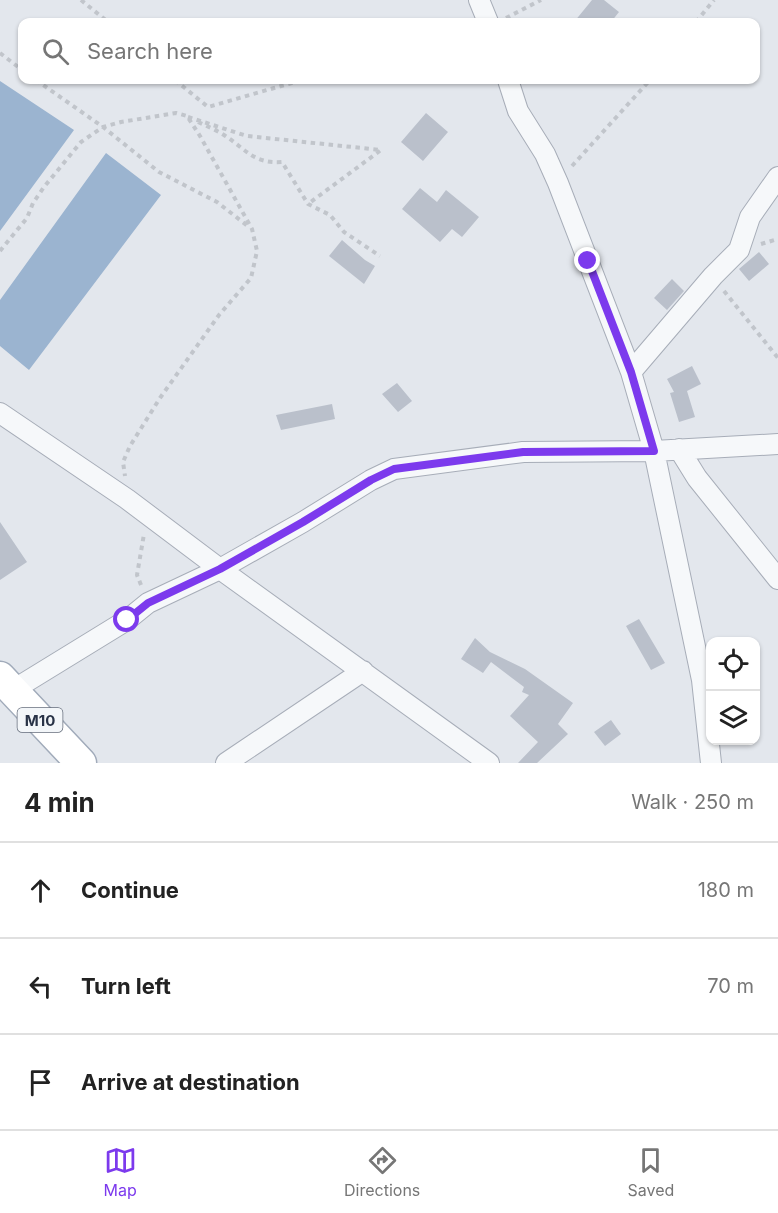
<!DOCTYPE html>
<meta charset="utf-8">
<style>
:root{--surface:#fff;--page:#f6f6f6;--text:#222;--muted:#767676;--line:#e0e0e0;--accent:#7c3aed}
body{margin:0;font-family:Inter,sans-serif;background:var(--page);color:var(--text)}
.controls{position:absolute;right:18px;bottom:18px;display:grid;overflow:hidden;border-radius:12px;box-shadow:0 2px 4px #0004}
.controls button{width:54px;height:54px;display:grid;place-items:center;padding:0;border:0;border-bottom:2px solid var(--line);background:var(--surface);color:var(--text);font:30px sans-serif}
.stop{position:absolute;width:18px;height:18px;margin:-14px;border:4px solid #7c3aed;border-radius:50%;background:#fff}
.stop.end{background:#7c3aed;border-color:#fff;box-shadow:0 2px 6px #0008}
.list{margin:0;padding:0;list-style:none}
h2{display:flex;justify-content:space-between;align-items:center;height:78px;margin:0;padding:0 24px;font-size:26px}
h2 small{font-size:20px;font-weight:400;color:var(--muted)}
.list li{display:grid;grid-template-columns:39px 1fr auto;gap:18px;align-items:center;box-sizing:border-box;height:96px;padding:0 24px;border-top:2px solid var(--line)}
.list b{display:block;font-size:22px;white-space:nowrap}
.list em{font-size:20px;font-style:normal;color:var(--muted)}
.icon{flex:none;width:33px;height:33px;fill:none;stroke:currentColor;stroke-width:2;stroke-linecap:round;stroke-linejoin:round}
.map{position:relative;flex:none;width:778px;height:763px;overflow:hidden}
.search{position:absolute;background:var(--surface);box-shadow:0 2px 4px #0004;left:18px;right:18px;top:18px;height:66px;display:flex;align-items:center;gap:15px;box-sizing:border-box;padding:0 21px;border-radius:12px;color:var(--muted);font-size:22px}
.sheet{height:366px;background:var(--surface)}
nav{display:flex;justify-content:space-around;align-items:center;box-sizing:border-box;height:84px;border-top:2px solid var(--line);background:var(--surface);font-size:16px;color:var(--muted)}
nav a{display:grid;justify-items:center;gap:3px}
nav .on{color:var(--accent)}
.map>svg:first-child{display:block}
.water{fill:#9bb4d0}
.building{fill:#bac0cb}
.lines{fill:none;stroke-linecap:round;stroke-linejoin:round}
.street-casing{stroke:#a7adb8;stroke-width:22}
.primary-casing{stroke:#a1abba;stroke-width:33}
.path{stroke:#c1c5cb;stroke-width:4;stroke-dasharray:4.5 4.5;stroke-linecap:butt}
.street{stroke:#f6f8fa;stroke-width:20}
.primary{stroke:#fff;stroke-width:30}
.route{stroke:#7c3aed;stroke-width:8}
.labels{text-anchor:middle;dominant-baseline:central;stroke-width:4.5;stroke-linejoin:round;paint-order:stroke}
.shield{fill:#f3f6f9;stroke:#666e7c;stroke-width:1.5}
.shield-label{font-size:15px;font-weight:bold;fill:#293347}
</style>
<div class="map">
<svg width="778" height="763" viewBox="0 0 778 763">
<rect width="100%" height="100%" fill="#e3e7ed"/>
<path class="water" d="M0,81L74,130L0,231Z
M106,153L161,195L29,370L0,346V300Z"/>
<path class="building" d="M592,0H604L619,12L611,22H574Z
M426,113L448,132L423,161L401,142Z
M420,188L437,202L446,190L479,217L462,237L452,229L440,242L402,209Z
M342,240L365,260L375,266L364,284L329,256Z
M759,252L769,264L749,281L739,269Z
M672,279L684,291L667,310L654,298Z
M692,366L701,384L687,391L695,417L679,422L670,393L674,392L667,379Z
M397,383L412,401L398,412L382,394Z
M332,404L335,419L281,430L276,415Z
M0,522L27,562L0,580Z
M639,619L665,663L651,670L626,626Z
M475,638L490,652L525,669L573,703L558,724L568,734L537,763H518L538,742L510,716L529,695L522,692L524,687L491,662L483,673L461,659Z
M611,720L621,734L605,746L594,732Z"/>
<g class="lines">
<g class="street-casing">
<path id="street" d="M479,0L488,22
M508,80L518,111L545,154L558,183L631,372L654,451L702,680L711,763
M631,372L713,276L739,250L750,217L778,177
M0,413L127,499L220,569L489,763
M679,449L697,478L778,579
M13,690L127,620L148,603L220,569L303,522L371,480L394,469L523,452L654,451L778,444
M226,763L363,671"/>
</g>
<g class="primary-casing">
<path id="primary" d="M0,677L81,763"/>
</g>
<path class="path" d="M81,0L108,22
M506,18L541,0
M696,22L714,0
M0,53L22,70
M36,80L103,127L159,172L217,202L249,227
M175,80L208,107L302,80
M188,117L247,136L381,150L308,204
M198,122C207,126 216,130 224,135C246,149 253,164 282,162L308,204L330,215L344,232L380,256
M572,166L650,80
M761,244L778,239
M0,251L27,218L33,203L44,187L81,142L103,127L121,122L176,113L187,116L200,136L252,229L257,251L251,278L219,315L160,398L130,446L123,462L125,476
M724,291L778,358
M141,585L137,575L144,534"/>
<use href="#street" class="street"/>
<use href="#primary" class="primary"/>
</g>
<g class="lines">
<path class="route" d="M127,620L148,603L220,569L303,522L371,480L394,469L523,452L654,451L631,372L588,261"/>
</g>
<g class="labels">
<rect class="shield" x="17.5" y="708" width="45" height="24" rx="4.5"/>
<g class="shield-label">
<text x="40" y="720">M10</text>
</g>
</g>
</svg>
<div class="controls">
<button><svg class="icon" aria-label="locate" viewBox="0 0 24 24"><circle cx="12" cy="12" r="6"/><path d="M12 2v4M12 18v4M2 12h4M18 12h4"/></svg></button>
<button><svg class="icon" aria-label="layers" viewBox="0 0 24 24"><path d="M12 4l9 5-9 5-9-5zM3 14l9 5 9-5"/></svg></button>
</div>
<div class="stop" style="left:127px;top:620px"></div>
<div class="stop end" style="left:588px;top:261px"></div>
<div class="search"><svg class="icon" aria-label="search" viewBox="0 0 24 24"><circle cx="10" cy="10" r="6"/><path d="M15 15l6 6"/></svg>Search here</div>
</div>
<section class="sheet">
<h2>4 min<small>Walk · 250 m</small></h2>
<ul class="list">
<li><svg class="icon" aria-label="ahead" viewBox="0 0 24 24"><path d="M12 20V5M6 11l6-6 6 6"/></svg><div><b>Continue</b></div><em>180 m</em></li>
<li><svg class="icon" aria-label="left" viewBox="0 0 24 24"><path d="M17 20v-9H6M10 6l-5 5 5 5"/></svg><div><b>Turn left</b></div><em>70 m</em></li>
<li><svg class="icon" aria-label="arrive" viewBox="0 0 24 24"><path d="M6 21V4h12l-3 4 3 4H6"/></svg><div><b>Arrive at destination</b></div></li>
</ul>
</section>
<nav>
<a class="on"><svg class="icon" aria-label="map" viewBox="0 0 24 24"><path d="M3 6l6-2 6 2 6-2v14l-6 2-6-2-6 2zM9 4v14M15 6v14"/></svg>Map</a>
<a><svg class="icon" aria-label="directions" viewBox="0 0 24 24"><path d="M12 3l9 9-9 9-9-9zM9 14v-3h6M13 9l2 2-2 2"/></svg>Directions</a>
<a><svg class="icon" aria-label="saved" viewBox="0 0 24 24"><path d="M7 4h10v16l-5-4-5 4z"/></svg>Saved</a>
</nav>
